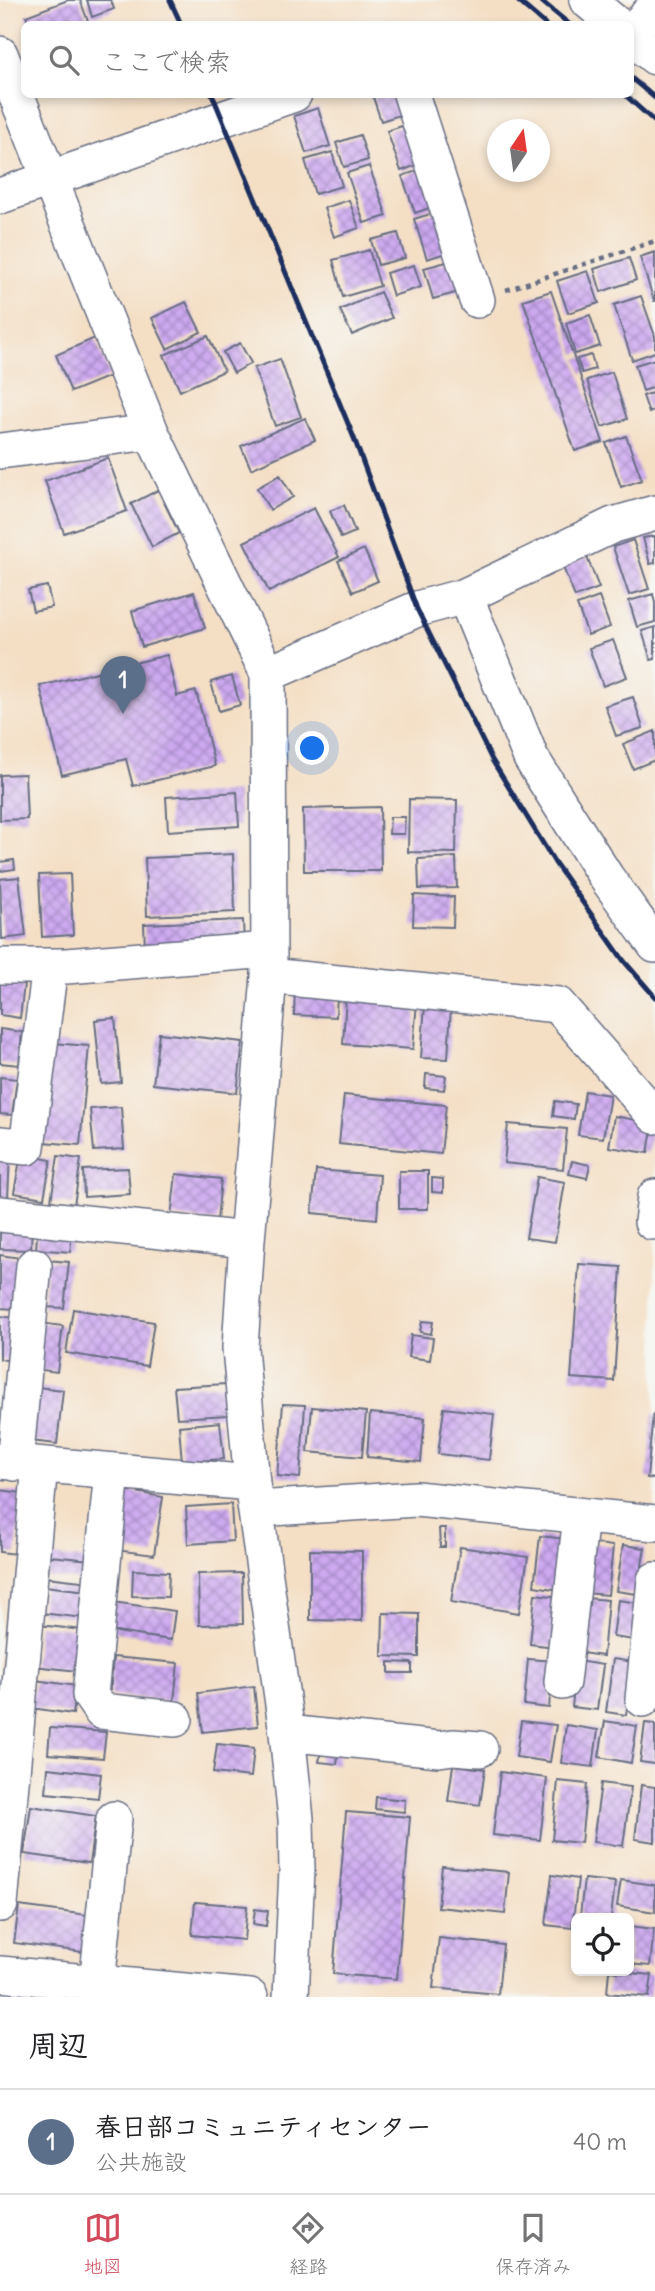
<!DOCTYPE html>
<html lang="ja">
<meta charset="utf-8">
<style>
:root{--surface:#fff;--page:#f6f6f6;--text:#202124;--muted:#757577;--line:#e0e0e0;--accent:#d1495b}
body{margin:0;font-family:Delius,"Klee One",sans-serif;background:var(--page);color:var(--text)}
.controls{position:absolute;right:21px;bottom:21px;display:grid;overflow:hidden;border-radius:10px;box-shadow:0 4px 10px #0003}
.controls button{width:63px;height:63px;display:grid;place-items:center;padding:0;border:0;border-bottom:2px solid var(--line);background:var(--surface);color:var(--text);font:35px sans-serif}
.compass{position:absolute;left:487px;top:119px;width:63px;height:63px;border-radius:50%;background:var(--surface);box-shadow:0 4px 10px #0003;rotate:13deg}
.you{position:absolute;left:313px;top:749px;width:24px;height:24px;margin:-18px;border:5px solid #fff;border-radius:50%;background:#1a73e8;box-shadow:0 0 0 10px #1a73e833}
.badge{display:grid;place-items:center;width:46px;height:46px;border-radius:50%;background:var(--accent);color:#fff;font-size:23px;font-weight:700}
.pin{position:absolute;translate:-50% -58px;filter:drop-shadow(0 2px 4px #0008)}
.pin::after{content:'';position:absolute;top:37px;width:24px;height:21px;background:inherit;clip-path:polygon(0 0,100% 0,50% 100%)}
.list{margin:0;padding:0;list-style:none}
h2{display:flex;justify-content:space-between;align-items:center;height:91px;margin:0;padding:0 28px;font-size:30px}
h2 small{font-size:23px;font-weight:400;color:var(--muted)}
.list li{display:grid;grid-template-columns:46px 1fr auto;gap:21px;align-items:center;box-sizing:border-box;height:105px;padding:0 28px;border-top:2px solid var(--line)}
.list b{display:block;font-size:26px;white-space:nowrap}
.list p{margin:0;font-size:23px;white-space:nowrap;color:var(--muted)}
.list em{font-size:23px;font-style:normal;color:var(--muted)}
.icon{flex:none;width:38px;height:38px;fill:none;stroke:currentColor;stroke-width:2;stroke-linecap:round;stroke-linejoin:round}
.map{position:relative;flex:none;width:655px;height:1997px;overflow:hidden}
.search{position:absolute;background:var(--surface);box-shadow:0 4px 10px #0003;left:21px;right:21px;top:21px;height:77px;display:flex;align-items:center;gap:18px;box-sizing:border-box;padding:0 24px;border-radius:10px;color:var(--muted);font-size:26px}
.sheet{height:196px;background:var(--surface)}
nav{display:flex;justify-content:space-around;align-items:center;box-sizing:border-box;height:98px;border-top:2px solid var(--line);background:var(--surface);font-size:19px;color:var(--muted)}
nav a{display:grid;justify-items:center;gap:4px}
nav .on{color:var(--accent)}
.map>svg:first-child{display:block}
.building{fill:url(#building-cross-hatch)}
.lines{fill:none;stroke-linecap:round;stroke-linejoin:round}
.minor-casing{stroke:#676d82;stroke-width:38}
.path{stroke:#676d82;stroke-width:4.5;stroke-dasharray:5 5;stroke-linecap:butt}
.minor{stroke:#fff;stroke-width:35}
.rail{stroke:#1b2f5e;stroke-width:5}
</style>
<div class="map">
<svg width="655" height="1997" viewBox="0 0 655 1997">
<defs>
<pattern id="building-cross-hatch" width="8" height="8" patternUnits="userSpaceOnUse" patternTransform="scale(1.75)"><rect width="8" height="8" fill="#cda9f0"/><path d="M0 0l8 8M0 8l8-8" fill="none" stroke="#a68ac6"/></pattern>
</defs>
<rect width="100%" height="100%" fill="#f6f6f2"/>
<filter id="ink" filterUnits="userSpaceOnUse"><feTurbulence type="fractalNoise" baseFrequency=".0143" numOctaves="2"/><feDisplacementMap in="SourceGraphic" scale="14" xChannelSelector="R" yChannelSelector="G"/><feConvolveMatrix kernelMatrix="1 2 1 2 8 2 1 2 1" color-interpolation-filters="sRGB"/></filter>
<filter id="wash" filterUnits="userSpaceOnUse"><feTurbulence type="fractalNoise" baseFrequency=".00686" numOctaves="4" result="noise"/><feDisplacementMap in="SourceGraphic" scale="28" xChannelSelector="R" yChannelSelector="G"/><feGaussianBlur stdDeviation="1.57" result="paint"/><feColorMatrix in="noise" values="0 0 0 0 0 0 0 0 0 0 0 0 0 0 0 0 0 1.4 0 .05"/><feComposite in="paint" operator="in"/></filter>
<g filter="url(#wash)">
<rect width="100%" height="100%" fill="#f4dfc5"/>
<g id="blocks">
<path class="building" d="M68,0H80L89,24H29L26,16Z
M87,0H111L114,9L92,17Z
M372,94H400L406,113L381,121Z
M318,108L330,146L306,153L294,116Z
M405,125L420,164L401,171L387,131Z
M360,135L368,160L344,167L336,143Z
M332,152L342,186L315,194L305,160Z
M369,166L387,216L364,223L347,173Z
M425,168L438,205L415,213L402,176Z
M349,200L359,228L334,237L324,208Z
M440,211L452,251L427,259L414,219Z
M398,233L405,258L378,265L371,240Z
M369,250L380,286L343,297L333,260Z
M655,252V301H654L640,257Z
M629,258L636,280L601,292L594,269Z
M454,260L463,291L433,299L424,268Z
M414,265L421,287L393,296L386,273Z
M588,271L599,303L568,313L557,281Z
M551,291L603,442L575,451L523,300Z
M380,292L392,318L352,335L340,310Z
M641,296L655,336V352L632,360L614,305Z
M186,302L201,332L167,349L152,318Z
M590,315L600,346L575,354L566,323Z
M208,336L224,371L180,391L164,355Z
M95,338L110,376L71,392L56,355Z
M240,343L251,363L234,373L223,352Z
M591,355L595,369L582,373L577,359Z
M280,359L301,417L275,426L254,368Z
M655,359V387L643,391L635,365Z
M612,372L627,419L602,427L587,380Z
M655,392V410L649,413L643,396Z
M305,418L315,440L251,469L241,446Z
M626,436L642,480L621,487L606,443Z
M108,458L127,511L64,533L45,481Z
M280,475L293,497L270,510L257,488Z
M158,490L179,533L152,547L131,504Z
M344,505L355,532L341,538L330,511Z
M314,508L339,557L269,592L244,542Z
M655,536V563L650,564L643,538Z
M633,540L649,589L629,595L613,547Z
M364,549L378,581L353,592L338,561Z
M587,557L599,588L575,597L563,567Z
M47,586L52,607L33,611L28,590Z
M194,592L205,628L142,647L132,611Z
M653,594L655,603V622L637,627L629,601Z
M599,597L610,627L588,635L577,605Z
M655,627V659L651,660L642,631Z
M613,640L627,677L603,686L589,648Z
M167,655L177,696L196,691L215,766L133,786L126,759L62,775L40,686Z
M232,676L240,705L219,711L211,682Z
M633,697L643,728L616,736L605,706Z
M655,731V760L633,769L623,744Z
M25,774L27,819L0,820V775Z
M237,792L239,826L168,831L166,797Z
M409,799L457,800L456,853L408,852Z
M380,807L381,871H304L303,809Z
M390,817H405L404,834H389Z
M233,854L235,912L147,916L145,858Z
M456,857L457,888L419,889L418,859Z
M14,860L15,869L0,871V862Z
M70,874L73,935L42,937L39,875Z
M19,877L26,936L2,939L0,879Z
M414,895L454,897L453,927L413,926Z
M243,920L244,945L145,948L144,924Z
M0,981L24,984L20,1018L0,1015Z
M295,990L337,992L336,1017L294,1015Z
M346,996L417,1002L413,1049L343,1044Z
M425,1004L451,1006L448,1059L421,1058Z
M115,1018L121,1082L101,1084L95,1020Z
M0,1029L22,1032L19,1065L0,1063Z
M159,1033L243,1042L237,1093L153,1084Z
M52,1043L89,1046L80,1145L43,1142Z
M426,1074L446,1076L444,1090L425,1088Z
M0,1077L17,1079L12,1115L0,1114Z
M585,1091L610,1095L603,1138L578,1135Z
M344,1095L446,1105L441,1154L339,1144Z
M555,1101L576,1104L574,1119L553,1116Z
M121,1107L124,1149L94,1151L90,1109Z
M614,1116L653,1123L648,1153L609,1147Z
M508,1124L567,1129L563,1169L504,1163Z
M0,1154H10L8,1198H0Z
M21,1154L51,1160L44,1198L14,1193Z
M58,1156L81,1159L74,1205L51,1201Z
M572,1161L590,1165L587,1178L569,1174Z
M128,1168L130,1194L84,1197L83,1170Z
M316,1170L380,1175L377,1219L312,1213Z
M399,1171H428V1209H399Z
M176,1174L221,1179L217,1221L171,1217Z
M537,1177L565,1182L555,1242L526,1238Z
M432,1178L443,1179V1193L432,1192Z
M0,1220L32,1221L31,1250L0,1249Z
M38,1222L73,1225L70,1252L36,1249Z
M0,1255L21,1258L15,1309L0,1308Z
M47,1260L69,1262L64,1308L43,1307Z
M579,1264L621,1267L614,1381L571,1378Z
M73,1309L154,1322L147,1366L66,1353Z
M0,1316L15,1318L11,1361L0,1359Z
M422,1321L433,1322L431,1334L420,1332Z
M40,1323L63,1326L57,1372L34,1369Z
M411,1335L433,1338L430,1360L408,1357Z
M226,1384L228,1415L177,1418L174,1387Z
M37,1387L63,1390L57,1444L30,1441Z
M283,1404L305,1405L300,1478L277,1476Z
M312,1407L366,1412L362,1457L308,1452Z
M444,1408L494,1414L489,1460L438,1454Z
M370,1413L425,1418L421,1462L367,1457Z
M653,1414H655V1479L647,1478Z
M220,1422L224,1459L182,1462L179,1426Z
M0,1490L22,1493L16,1554L0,1552Z
M125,1490L163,1497L154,1555L115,1550Z
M231,1504L233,1541L188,1544L186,1507Z
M439,1528H445V1547H440Z
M540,1536L566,1539L560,1590L534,1586Z
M590,1543L613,1546L608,1595L585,1593Z
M623,1545L645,1548L637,1594L616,1591Z
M460,1547L528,1557L519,1613L451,1602Z
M310,1550L362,1551V1621L310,1620Z
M49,1556L91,1560L89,1582L47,1577Z
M133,1570L169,1572L168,1597L132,1596Z
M242,1573L243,1624L199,1625L198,1574Z
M44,1586L87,1591L84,1618L41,1613Z
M535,1594L560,1597L555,1647L530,1644Z
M586,1598L608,1600L603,1656L581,1653Z
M618,1600L639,1603L634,1640L613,1637Z
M113,1602L175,1611L171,1640L109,1631Z
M383,1613L419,1614V1657L382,1656Z
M39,1625L82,1630L77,1671L34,1666Z
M113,1657L178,1663L174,1702L110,1695Z
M528,1659L553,1661L549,1708L524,1705Z
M613,1659L633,1662L626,1715L606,1712Z
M577,1661L603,1665L597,1710L572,1707Z
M389,1662L412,1663V1673H389Z
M35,1680L77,1686L73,1714L31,1708Z
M254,1686L258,1726L203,1732L198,1693Z
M521,1721L556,1725L550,1762L516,1757Z
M605,1721L637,1726L631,1763L599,1757Z
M645,1723L655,1724V1764L640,1762Z
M566,1725L598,1730L593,1767L561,1763Z
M50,1728L106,1732L103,1758L48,1754Z
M217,1744L254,1748L251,1777L213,1773Z
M322,1746L339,1749L337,1764L319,1762Z
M453,1765L485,1769L480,1805L448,1801Z
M48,1768L101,1774L98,1798L46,1793Z
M500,1772L547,1778L540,1840L493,1835Z
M558,1781L587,1784L581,1843L552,1840Z
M601,1783L631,1787L623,1846L593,1842Z
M641,1785L655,1787V1842L635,1839Z
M376,1797L405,1800L404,1812L375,1809Z
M31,1806L96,1816L89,1863L24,1854Z
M346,1812L410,1817L397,1979L333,1974Z
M442,1866L509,1872L505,1914L438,1907Z
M552,1875L578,1879L572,1928L546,1925Z
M584,1879L615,1882L611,1918L580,1916Z
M621,1880L655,1885V1912L617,1906Z
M195,1902L247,1906L244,1940L192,1935Z
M19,1906L88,1915L83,1952L14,1943Z
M255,1909L268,1911L266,1926L253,1924Z
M629,1926L654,1929L650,1966L629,1964Z
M439,1938L503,1945L498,1994L433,1988Z
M609,1971L652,1975L649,1997L607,1993Z
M0,1989L18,1992L17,1997H0Z"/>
</g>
</g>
<g filter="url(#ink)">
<use href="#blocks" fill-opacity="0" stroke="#676d82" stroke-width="2"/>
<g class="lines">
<g class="minor-casing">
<path id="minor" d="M587,0L616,24
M630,34L655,7
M630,36L655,57
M0,54L151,432L268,674L269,976L247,1240L240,1348L252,1483L287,1733L296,1819L297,1870L291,1997
M411,94L477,300
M0,196L294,94
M0,451L151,432
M465,596L531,758L606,877L655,945
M268,674L417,609L465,596L613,525L655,513
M0,966H66L269,950
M269,976L558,1005L655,1116
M0,1144L27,1147L50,966
M0,1214L247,1240
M652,1222L655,1197
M0,1461L252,1483
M15,1463L34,1266
M112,1471L90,1695L101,1711L175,1719
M256,1509L416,1499L655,1523
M562,1682L581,1516
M643,1699L655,1580
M287,1733L439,1749L453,1747L480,1749
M0,1904L40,1465
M0,1974L250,1997
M97,1984L114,1819"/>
</g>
<path class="path" d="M506,290L655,241"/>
<use href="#minor" class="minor"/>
<path class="rail" d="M170,0L181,24
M517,0L545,24
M540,0L569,24
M630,77L655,98
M212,94L354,438L417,609L492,760L555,863L624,961L655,997
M624,94L655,122"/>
</g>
</g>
</svg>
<div class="controls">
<button><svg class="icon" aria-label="locate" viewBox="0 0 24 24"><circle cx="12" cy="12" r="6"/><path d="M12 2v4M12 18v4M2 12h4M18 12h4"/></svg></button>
</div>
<svg class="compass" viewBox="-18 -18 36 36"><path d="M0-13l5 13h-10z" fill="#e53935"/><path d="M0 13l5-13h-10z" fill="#757577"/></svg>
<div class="you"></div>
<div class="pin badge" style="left:123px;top:714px;background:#5c6f8a">1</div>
<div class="search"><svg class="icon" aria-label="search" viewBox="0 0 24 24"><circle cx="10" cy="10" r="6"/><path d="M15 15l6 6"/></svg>ここで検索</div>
</div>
<section class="sheet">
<h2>周辺<small></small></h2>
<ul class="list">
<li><span class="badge" style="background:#5c6f8a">1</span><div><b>春日部コミュニティセンター</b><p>公共施設</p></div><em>40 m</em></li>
</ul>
</section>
<nav>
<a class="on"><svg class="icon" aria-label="map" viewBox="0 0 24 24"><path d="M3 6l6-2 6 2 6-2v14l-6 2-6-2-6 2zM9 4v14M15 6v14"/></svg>地図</a>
<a><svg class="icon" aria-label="directions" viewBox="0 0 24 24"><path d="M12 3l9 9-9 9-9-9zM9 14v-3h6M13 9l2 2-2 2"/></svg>経路</a>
<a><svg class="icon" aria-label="saved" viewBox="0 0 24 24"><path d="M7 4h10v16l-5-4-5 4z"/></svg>保存済み</a>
</nav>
